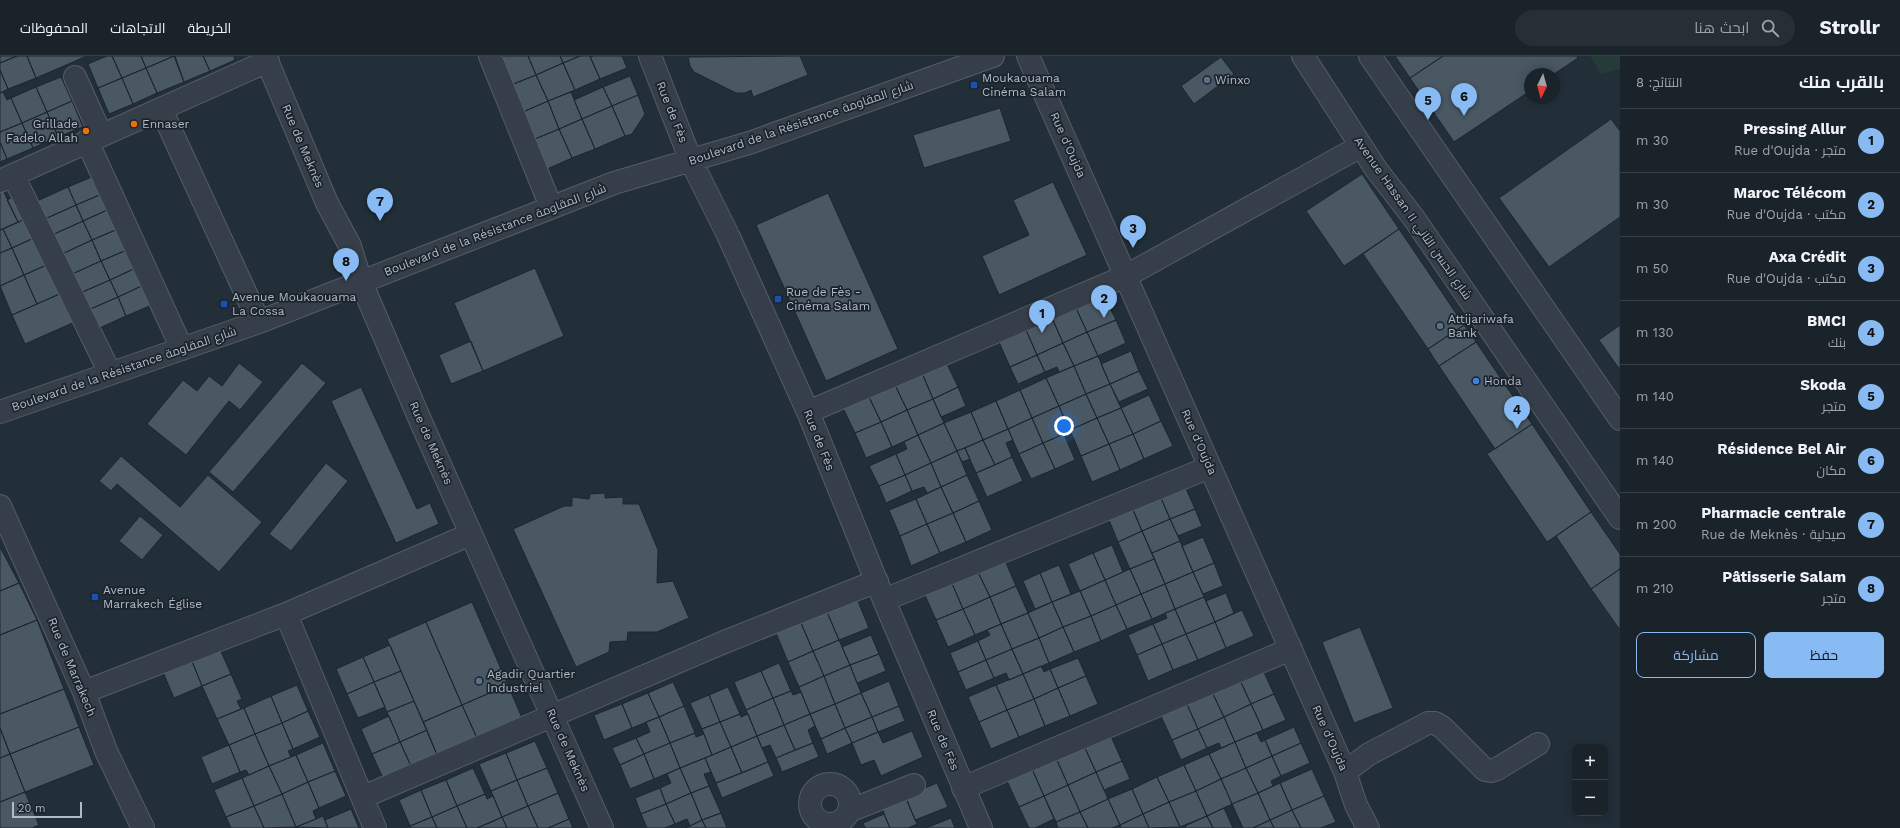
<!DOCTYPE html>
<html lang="ar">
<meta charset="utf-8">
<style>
:root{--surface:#1a222a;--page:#272f36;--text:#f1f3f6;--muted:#9fa4a8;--line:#383f47;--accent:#88baf3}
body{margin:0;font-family:"Work Sans",Cairo,sans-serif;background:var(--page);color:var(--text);direction:rtl}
.controls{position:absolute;right:12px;bottom:12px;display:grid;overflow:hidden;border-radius:8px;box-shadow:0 2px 10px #0003}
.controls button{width:36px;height:36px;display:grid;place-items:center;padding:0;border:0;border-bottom:1px solid var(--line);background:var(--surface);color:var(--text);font:20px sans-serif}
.compass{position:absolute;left:1524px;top:12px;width:36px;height:36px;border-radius:50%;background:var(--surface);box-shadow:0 2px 10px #0003;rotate:185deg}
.scale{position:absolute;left:12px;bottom:10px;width:70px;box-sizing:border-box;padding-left:4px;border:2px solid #b1bac5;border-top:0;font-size:11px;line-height:14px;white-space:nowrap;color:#b1bac5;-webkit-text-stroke:3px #1b242d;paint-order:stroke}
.you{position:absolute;left:1064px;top:370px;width:14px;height:14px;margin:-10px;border:3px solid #fff;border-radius:50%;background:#1a73e8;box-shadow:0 0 0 6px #1a73e833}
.badge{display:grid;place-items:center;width:26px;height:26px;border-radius:50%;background:var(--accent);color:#111;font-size:13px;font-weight:700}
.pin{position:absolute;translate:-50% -33px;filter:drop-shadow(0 1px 2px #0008)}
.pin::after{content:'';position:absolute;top:21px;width:14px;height:12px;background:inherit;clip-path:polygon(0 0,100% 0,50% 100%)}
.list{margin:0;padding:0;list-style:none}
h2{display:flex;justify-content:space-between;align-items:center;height:52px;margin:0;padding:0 16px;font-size:17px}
h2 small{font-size:13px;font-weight:400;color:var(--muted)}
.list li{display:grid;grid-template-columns:26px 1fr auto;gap:12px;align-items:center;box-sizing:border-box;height:64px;padding:0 16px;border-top:1px solid var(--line)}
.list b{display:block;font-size:15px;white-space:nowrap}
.list p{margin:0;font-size:13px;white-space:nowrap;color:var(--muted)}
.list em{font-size:13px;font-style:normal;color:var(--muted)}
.actions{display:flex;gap:8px;padding:12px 16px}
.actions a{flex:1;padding:9px 0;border:1px solid var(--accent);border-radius:8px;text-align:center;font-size:14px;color:var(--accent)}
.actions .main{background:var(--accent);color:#111}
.icon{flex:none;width:22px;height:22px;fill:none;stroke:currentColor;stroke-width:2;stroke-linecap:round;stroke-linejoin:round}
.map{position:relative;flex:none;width:1620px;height:772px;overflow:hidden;direction:ltr}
header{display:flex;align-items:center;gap:24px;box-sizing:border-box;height:56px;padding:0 20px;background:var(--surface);border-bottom:1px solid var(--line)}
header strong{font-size:19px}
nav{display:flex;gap:22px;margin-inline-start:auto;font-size:14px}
.search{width:280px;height:36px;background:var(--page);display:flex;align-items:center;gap:10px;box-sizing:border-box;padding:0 14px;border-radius:22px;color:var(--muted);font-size:15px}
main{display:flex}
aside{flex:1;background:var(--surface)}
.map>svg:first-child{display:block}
.green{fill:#253b3a}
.building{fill:#4a5864;stroke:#1d262f}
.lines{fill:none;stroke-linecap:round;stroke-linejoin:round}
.minor-casing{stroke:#545d67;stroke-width:24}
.minor{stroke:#363f49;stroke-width:22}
.service-dot{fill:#5c6f8a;stroke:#1b242d;stroke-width:1.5}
.transit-dot{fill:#1a4fb4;stroke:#1b242d;stroke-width:1.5}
.food-dot{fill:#e8710a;stroke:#1b242d;stroke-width:1.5}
.shop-dot{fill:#3f7fe0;stroke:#1b242d;stroke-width:1.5}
.labels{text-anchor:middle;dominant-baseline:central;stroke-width:3.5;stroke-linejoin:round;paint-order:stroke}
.poi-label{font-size:12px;fill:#b1bac5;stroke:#1b242d;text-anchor:start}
.street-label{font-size:12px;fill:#b1bac5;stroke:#1b242d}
</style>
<header>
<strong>Strollr</strong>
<div class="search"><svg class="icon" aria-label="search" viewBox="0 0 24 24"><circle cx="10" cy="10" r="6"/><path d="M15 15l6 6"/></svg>ابحث هنا</div>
<nav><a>الخريطة</a><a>الاتجاهات</a><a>المحفوظات</a></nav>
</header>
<main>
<aside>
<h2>بالقرب منك<small>النتائج: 8</small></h2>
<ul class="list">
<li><span class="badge">1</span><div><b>Pressing Allur</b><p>متجر · Rue d'Oujda</p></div><em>30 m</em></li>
<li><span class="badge">2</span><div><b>Maroc Télécom</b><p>مكتب · Rue d'Oujda</p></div><em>30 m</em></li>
<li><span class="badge">3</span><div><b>Axa Crédit</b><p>مكتب · Rue d'Oujda</p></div><em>50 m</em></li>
<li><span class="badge">4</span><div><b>BMCI</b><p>بنك</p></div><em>130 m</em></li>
<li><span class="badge">5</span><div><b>Skoda</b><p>متجر</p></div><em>140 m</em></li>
<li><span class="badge">6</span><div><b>Résidence Bel Air</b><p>مكان</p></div><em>140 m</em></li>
<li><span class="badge">7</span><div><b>Pharmacie centrale</b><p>صيدلية · Rue de Meknès</p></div><em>200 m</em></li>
<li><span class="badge">8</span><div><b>Pâtisserie Salam</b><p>متجر</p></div><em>210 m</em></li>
</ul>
<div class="actions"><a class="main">حفظ</a><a>مشاركة</a></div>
</aside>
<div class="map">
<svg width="1620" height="772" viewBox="0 0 1620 772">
<rect width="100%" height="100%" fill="#222e38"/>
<path class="green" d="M1590,0H1620V13L1601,18Z"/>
<path class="building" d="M0,0H17L0,7Z
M17,0H27L36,22L8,33L0,14V7Z
M27,0H87L36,22Z
M107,0H112L122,22L98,32L88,8Z
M112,0H141L146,12L122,22Z
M141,0H174L146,12Z
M174,0L184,26L157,37L146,12Z
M175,0H203L210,15L184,26Z
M203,0H234L235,4L210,15Z
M504,0H528L536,19L511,29L500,2Z
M528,0H560L563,7L536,19Z
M560,0H580L563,7Z
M580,0H590L600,23L575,34L563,7Z
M593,0H622L627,12L600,23L590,1Z
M800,0L808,19L753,41L751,34L745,37H736L694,16L690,10L688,1Z
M1395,0H1443L1410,22Z
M1443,0H1577L1578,2L1554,18H1530V35L1454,86L1410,22Z
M1221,1L1234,18L1194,48L1181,30Z
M563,7L575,34L548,45L536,19Z
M146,12L157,37L133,48L122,22Z
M0,14L8,33L0,37Z
M536,19L548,45L523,56L511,29Z
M630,20L638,39L612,50L603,31Z
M61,21L72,45L47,56L36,31Z
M122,22L133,48L109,58L98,32Z
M36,31L47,56L22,67L11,42Z
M603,31L612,50L582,63L574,44Z
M3,36L7,44L11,42L22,67L0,76V37Z
M571,36L582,63L559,73L548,45Z
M638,39L645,58L632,78L625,80L612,50Z
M72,45L83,71L58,81L47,56Z
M548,45L559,73L535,83L523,56Z
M612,50L625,80L595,93L582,63Z
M1000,52L1011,85L924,112L913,79Z
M47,56L58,81L33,92L22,67Z
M582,63L595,93L572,102L559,73Z
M1611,63L1620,75V161L1549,211L1499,142Z
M22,67L33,92L7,103L0,86V76Z
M559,73L572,102L547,113L535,83Z
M0,86L7,103L0,106Z
M101,117L109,135L76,149L68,131Z
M1362,118L1399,173L1344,210L1306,155Z
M1053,126L1087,199L999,239L982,200L1029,179L1013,144Z
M68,131L76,149L45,163L37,145Z
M2,132L18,166L0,174V133Z
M109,135L116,150L83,165L76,149Z
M828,137L898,293L826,325L756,169Z
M19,138L30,161L18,166L7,144Z
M76,149L83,165L52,179L45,163Z
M116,150L125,170L92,184L83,165Z
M30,161L38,180L12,192L3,173Z
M83,165L92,184L60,199L52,179Z
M125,170L134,191L101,205L92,184Z
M3,173L12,192L0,197V174Z
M1399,173L1464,269L1428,293L1363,198Z
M38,180L51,207L24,219L12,192Z
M92,184L101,205L70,219L60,199Z
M134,191L142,209L110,224L101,205Z
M12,192L24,219L0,230V197Z
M101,205L110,224L78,238L70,219Z
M51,207L64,236L37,248L24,219Z
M142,209L150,226L118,241L110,224Z
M535,212L564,280L483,315L454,247Z
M24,219L37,248L12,259L0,230Z
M110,224L118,241L86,255L78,238Z
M150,226L159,246L126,260L118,241Z
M64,236L77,265L25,288L12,259Z
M1104,239L1116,264L1087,276L1076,252Z
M118,241L126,260L95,274L86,255Z
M1076,252L1087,276L1063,287L1052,262Z
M1052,262L1063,287L1037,299L1026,274Z
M1116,264L1126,287L1098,300L1087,276Z
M1464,269L1476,286L1439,310L1428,293Z
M1620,269V314L1599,284Z
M1026,274L1037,299L1010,311L999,286Z
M1087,276L1098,300L1074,310L1063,287Z
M471,285L483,315L451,328L439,299Z
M1476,286L1532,368L1495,393L1439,310Z
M1063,287L1074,310L1059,316L1057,311L1045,316L1037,299Z
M1131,295L1139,315L1110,328L1101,308Z
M1037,299L1045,316L1018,328L1010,311Z
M1098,300L1110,328L1086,338L1074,310Z
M946,306L958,331L933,343L922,317Z
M239,307L263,326L240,354L229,345L186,399L147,368L183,324L197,335L209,320L222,330Z
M302,307L326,327L233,436L209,416Z
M1074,310L1086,338L1059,350L1046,322Z
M1139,315L1148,333L1119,346L1110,328Z
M922,317L933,343L907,354L895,329Z
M1046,322L1059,350L1032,362L1020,334Z
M1110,328L1121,352L1097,362L1086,338Z
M895,329L907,354L881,366L869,341Z
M361,331L417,453L430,447L439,468L396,487L331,345Z
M958,331L966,350L941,361L933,343Z
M1020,334L1032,362L1008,373L996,345Z
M1086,338L1097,362L1070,374L1059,350Z
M1149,339L1161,365L1133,378L1121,352Z
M869,341L881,366L855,377L843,352Z
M933,343L944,367L918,379L907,354Z
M996,345L1008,373L983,384L971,356Z
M1059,350L1064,363L1058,366L1064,378L1043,387L1032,362Z
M1121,352L1133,378L1109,388L1097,362Z
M907,354L918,379L892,391L881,366Z
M971,356L983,384L957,395L944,367Z
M1032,362L1043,387L1019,398L1008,373Z
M1097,362L1109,388L1081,400L1070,374Z
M1161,365L1173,390L1144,403L1133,378Z
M881,366L892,391L866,402L855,377Z
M944,367L957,395L931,407L918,379Z
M1532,368L1591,456L1547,486L1487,398Z
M1008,373L1013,384L1006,387L1012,401L995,409L983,384Z
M1064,378L1075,404L1055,413L1043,387Z
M1133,378L1144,403L1120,414L1109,388Z
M918,379L931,407L905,419L896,398L907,393L904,386Z
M983,384L995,409L976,417L965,392Z
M1043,387L1055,413L1031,423L1019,398Z
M1109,388L1120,414L1092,426L1081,400Z
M965,392L970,403L962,406L957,395Z
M957,395L967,419L941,431L931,407Z
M896,398L905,419L879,430L869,410Z
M121,400L180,451L208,419L262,466L219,516L117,428L111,435L99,425Z
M1012,401L1023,425L987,441L976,417Z
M326,407L348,425L291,495L269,478Z
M931,407L941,431L927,437L924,431L912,435L905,419Z
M905,419L912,435L886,447L879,430Z
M967,419L979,445L953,457L941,431Z
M1183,426L1195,453L1170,463L1159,437Z
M941,431L953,457L927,468L916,443Z
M605,437V442L623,441V448H639L658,494L657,527L673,525L689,562L657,576H628L627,585L610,586L609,596L576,611L513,473L564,450H572V441L589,443L590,438Z
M1159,437L1170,463L1142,475L1131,449Z
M916,443L927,468L900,480L889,454Z
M979,445L992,474L966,486L953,457Z
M1131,449L1142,475L1118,486L1107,459Z
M1195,453L1202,470L1178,480L1170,463Z
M1591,456L1620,498V513L1591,533L1556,480Z
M953,457L966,486L940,497L927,468Z
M140,460L163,479L142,504L119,485Z
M1170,463L1180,485L1152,497L1142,475Z
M927,468L940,497L911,510L900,480Z
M1142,475L1154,503L1130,513L1118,486Z
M1203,481L1214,507L1193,516L1182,490Z
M1180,485L1193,516L1165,528L1152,497Z
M1112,489L1123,516L1105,524L1093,497Z
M0,491L19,527L0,535Z
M1093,497L1105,524L1080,535L1068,508Z
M1004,502L1016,530L990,541L977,514Z
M1154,503L1165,528L1141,538L1130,513Z
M1214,507L1223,530L1203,538L1193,516Z
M1059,509L1071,538L1052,546L1040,517Z
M1130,513L1141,538L1116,549L1105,524Z
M1620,513V574L1591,533Z
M977,514L990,541L963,553L951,525Z
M1193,516L1204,541L1175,553L1165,528Z
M1040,517L1052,546L1035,553L1023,525Z
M1105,524L1116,549L1091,560L1080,535Z
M951,525L963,553L936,564L924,537Z
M19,527L37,564L0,579V535Z
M1165,528L1175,553L1152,563L1141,538Z
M1016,530L1028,557L1001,568L990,541Z
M1080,535L1091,560L1063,571L1052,546Z
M1226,537L1234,557L1215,566L1206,545Z
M1141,538L1152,563L1127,573L1116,549Z
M990,541L1001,568L975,579L963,553Z
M1204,541L1215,566L1186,578L1175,553Z
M857,543L869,572L839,584L827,556Z
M472,546L508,629L462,649L426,566Z
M1052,546L1063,571L1039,582L1028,557Z
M1116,549L1127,573L1101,585L1091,560Z
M963,553L975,579L948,591L936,564Z
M1175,553L1186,578L1162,588L1153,568L1167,562L1165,557Z
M1242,554L1254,580L1226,592L1215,566Z
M827,556L839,584L813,595L801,567Z
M1028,557L1039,582L1012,593L1001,568Z
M1091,560L1101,585L1074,596L1063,571Z
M37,564L64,633L0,658V579Z
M426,566L462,649L423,666L387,583Z
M1215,566L1226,592L1198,604L1186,578Z
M801,567L813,595L788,606L776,577Z
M1001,568L1012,593L986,604L978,585L990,579L987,574Z
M1153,568L1162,588L1137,599L1128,579Z
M1063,571L1074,596L1049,607L1039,582Z
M1360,571L1393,652L1354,667L1322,586Z
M1186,578L1198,604L1173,614L1162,588Z
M871,579L879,598L850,609L842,591Z
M1039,582L1049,607L1023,618L1012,593Z
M839,584L850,609L824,620L813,595Z
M978,585L986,604L958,616L950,597Z
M1162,588L1173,614L1148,625L1137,599Z
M390,589L401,615L374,626L363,601Z
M219,591L231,618L202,630L191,603Z
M1012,593L1023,618L1009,624L1006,617L994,622L986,604Z
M813,595L824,620L799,631L788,606Z
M879,598L886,615L857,627L850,609Z
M363,601L374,626L347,638L336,613Z
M1078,602L1086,620L1058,632L1050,613Z
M191,603L202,630L174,642L163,616Z
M986,604L994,622L966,634L958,616Z
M779,607L791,635L773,642L761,615Z
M850,609L861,637L835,648L824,620Z
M1041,610L1044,616L1050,613L1058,632L1034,643L1023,618Z
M1262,612L1274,638L1251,648L1239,622Z
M401,615L414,645L387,656L374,626Z
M761,615L773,642L746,654L734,626Z
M231,618L242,643L237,645L241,653L217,663L202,630Z
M1023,618L1034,643L1007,654L996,629Z
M824,620L835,648L810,658L799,631Z
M1086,620L1098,648L1070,660L1058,632Z
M1239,622L1251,648L1224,661L1211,634Z
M889,625L899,650L872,661L861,637Z
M374,626L385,651L358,662L347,638Z
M673,626L684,650L659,661L648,637Z
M297,629L308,655L282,667L271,640Z
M508,629L522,662L477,682L462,649Z
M996,629L1007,654L979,666L968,641Z
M728,631L740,658L720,666L709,639Z
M1058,632L1070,660L1045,670L1034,643Z
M64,633L79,671L10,698L0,672V658Z
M1211,634L1224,661L1198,673L1186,646Z
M791,635L793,639L801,636L810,658L784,669L773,642Z
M648,637L659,661L632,672L622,648Z
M861,637L872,661L845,672L835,648Z
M1274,638L1286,664L1263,674L1251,648Z
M709,639L720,666L702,673L690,647Z
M271,640L282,667L255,678L244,652Z
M773,642L784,669L757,680L746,654Z
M1034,643L1045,670L1019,681L1007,654Z
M414,645L427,674L400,686L387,656Z
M1186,646L1198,673L1172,684L1160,658Z
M622,648L632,672L604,684L594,659Z
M835,648L845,672L821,683L810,658Z
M1251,648L1263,674L1235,686L1224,661Z
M462,649L477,682L437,699L423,666Z
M684,650L695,677L670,687L659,661Z
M899,650L905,665L878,676L872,661Z
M244,652L255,678L229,689L217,663Z
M1007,654L1019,681L991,693L979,666Z
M308,655L320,681L293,693L282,667Z
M740,658L741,661L748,658L757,680L731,691L720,666Z
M810,658L815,670L808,674L813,687L795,694L784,669Z
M389,660L400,686L372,698L361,673Z
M659,661L670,687L644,698L636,682L650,676L646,666Z
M872,661L878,676L852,687L845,672Z
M1224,661L1235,686L1221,692L1219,687L1207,692L1198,673Z
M720,666L731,691L712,699L702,673Z
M282,667L293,693L288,695L291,701L269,710L255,678Z
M784,669L795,694L776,702L770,689L762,692L757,680Z
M79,671L94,709L25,736L10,698Z
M1294,671L1301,687L1272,700L1265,684Z
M0,672L10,698L0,702Z
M845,672L852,687L827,698L821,683Z
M1198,673L1207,692L1181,704L1172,684Z
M427,674L437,699L411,710L400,686Z
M912,675L923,701L881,720L874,704L861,709L852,687L878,676L883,687Z
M695,677L696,681L704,678L712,699L680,712L670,687Z
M1257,677L1261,686L1265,684L1272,700L1246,712L1235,686Z
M255,678L269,710L249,719L246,714L240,716L229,689Z
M1110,678L1122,705L1096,716L1084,690Z
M757,680L768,706L742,717L731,691Z
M636,682L644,698L620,709L612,692Z
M535,685L547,712L517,724L506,697Z
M400,686L411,710L383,722L372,698Z
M1235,686L1246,712L1221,723L1209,698Z
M323,687L335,715L308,726L296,699Z
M670,687L680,712L654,723L644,698Z
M813,687L819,701L782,716L776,702Z
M1301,687L1310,707L1281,720L1272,700Z
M229,689L240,716L212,728L201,701Z
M1084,690L1096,716L1068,729L1056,702Z
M731,691L742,717L716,727L705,702Z
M506,697L517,724L491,735L479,708Z
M10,698L25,736L0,746V702Z
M644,698L654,723L630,733L620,709Z
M1209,698L1221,723L1196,735L1184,709Z
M296,699L308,726L282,738L269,710Z
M1272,700L1281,720L1271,725L1273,730L1258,737L1246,712Z
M705,702L711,716L704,718L709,730L691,737L680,712Z
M1056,702L1068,729L1044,740L1032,713Z
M1122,705L1130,723L1104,734L1096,716Z
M768,706L774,720L722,742L716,727Z
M1184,709L1196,735L1169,746L1157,721Z
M269,710L282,738L254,750L242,722Z
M473,712L485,738L457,750L446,724Z
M547,712L558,737L528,750L517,724Z
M680,712L691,737L666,748L660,732L671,727L667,718Z
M1246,712L1258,737L1232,748L1221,723Z
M1032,713L1044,740L1019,751L1007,725Z
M1312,713L1324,740L1292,754L1280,727Z
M335,715L346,740L319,752L308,726Z
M1096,716L1108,743L1080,756L1068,729Z
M1157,721L1169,746L1143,758L1132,733Z
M242,722L254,750L226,761L214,734Z
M1221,723L1232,748L1207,760L1196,735Z
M446,724L457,750L432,761L421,734Z
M517,724L528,750L502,761L491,735Z
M308,726L319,752L313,755L316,763L296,771L282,738Z
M937,727L948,751L915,764L905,740Z
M1280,727L1292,754L1270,764L1258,737Z
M1068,729L1080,756L1056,766L1044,740Z
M709,730L721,757L702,764L691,737Z
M660,732L666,748L641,758L635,742Z
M1132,733L1143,758L1120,769L1108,743Z
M421,734L432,761L410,770L399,744Z
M1196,735L1207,760L1180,771L1169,746Z
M25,736L39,769L32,772H0V746Z
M558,737L569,763L548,772H538L528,750Z
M691,737L702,764L690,770L687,763L675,768L666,748Z
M1258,737L1270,764L1253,772H1243L1232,748Z
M282,738L296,771L264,772L254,750Z
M485,738L487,743L493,740L502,761L477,772H467L457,750Z
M905,740L917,768L908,772H890L881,750Z
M1044,740L1054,763L1035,772H1029L1019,751Z
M1324,740L1336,766L1321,772H1301L1292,754Z
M1108,743L1120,769L1112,772H1088L1080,756Z
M1169,746L1180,771L1149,772L1143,758Z
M666,748L675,768L665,772H647L641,758Z
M254,750L264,772H231L226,761Z
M457,750L467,772H437L432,761Z
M528,750L538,772H507L502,761Z
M1224,752L1233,772H1213L1207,760Z
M351,753L359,772H328L325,764Z
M1292,754L1301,772H1274L1270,764Z
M1080,756L1088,772H1058L1056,766Z
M721,757L727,772H706L702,764Z
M884,758L890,772H865L863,767Z
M1143,758L1149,772H1121L1120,769Z
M323,760L328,772L296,771L316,763Z
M1207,760L1213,772H1186L1185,770Z
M432,761L437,772H411L410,770Z
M502,761L507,772H477L494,765Z
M951,762L955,772H926Z
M569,763L573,772H548Z
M702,764L706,772H685L690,770Z
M1270,764L1274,772H1253Z"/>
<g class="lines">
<g class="minor-casing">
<path id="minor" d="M265,0L327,147L350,190L361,226L421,366L602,772
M490,0L551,151
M650,0L691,105L728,179L808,356L884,544L981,772
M1028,0L1345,716L1356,749L1368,772
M1303,0L1376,113L1413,161L1620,462
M1370,0L1620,363
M75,21L101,79
M161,53L259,266
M87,85L182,293
M13,119L110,317
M0,125L268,5
M0,356L259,266L614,127L749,87L993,0
M808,356L1126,220L1361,90
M0,450L84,636L106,695L143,772
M884,544L1210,411
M286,558L375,772
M84,636L286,558L471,478
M1345,716L1369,698L1428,667H1435L1442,671L1485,714L1491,715L1497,713L1538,688
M810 748a20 20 0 1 1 40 0a20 20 0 1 1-40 0Z
M963,732L1291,593
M363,741L722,587L877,525
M849,755L914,729"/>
</g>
<use href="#minor" class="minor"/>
</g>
<g class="service-dot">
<circle cx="1207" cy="24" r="4"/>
<circle cx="1440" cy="270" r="4"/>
<circle cx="479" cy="625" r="4"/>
</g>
<g class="transit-dot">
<rect x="970" y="25" width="8" height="8" rx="2"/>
<rect x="774" y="239" width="8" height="8" rx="2"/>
<rect x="220" y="244" width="8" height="8" rx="2"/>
<rect x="91" y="537" width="8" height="8" rx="2"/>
</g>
<g class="food-dot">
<circle cx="134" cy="68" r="4"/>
<circle cx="86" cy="75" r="4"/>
</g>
<circle class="shop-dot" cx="1476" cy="325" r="4"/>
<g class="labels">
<g class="poi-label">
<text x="982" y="22">Moukaouama<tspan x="982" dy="14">Cinéma Salam</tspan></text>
<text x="1215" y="24">Winxo</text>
<text x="78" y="68" text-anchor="end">Grillade<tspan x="78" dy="14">Fadelo Allah</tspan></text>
<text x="142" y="68">Ennaser</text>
<text x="786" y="236">Rue de Fès -<tspan x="786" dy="14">Cinéma Salam</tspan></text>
<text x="232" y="241">Avenue Moukaouama<tspan x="232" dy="14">La Cossa</tspan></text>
<text x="1448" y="263">Attijariwafa<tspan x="1448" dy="14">Bank</tspan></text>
<text x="1484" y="325">Honda</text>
<text x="103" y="534">Avenue<tspan x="103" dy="14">Marrakech Église</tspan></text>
<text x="487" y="618">Agadir Quartier<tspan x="487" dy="14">Industriel</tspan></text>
</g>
<g class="street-label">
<text transform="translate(672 56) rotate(68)">Rue de Fès</text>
<text transform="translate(801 67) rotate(-19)">Boulevard de la Résistance شارع المقاومة</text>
<text transform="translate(1068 89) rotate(66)">Rue d'Oujda</text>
<text transform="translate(303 90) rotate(67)">Rue de Meknès</text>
<text transform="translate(1413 162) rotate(55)">Avenue Hassan II شارع الحسن الثاني</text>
<text transform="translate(495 174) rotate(-21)">Boulevard de la Résistance شارع المقاومة</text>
<text transform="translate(124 313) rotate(-19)">Boulevard de la Résistance شارع المقاومة</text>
<text transform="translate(819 384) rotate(68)">Rue de Fès</text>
<text transform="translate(1199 386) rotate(66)">Rue d'Oujda</text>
<text transform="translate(431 387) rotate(66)">Rue de Meknès</text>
<text transform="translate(72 611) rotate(67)">Rue de Marrakech</text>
<text transform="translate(1330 682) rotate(66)">Rue d'Oujda</text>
<text transform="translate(943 684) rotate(67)">Rue de Fès</text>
<text transform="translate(568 694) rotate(66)">Rue de Meknès</text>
</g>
</g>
</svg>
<div class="controls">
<button>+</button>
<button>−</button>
</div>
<svg class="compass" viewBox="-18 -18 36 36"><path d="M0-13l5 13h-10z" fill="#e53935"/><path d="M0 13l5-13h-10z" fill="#9fa4a8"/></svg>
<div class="scale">20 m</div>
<div class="you"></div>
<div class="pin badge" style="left:1042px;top:277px">1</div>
<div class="pin badge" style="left:1104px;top:262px">2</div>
<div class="pin badge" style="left:1133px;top:192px">3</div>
<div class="pin badge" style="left:1517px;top:373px">4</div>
<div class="pin badge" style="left:1428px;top:64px">5</div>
<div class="pin badge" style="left:1464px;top:60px">6</div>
<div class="pin badge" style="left:380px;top:165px">7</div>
<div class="pin badge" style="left:346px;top:225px">8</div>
</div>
</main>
